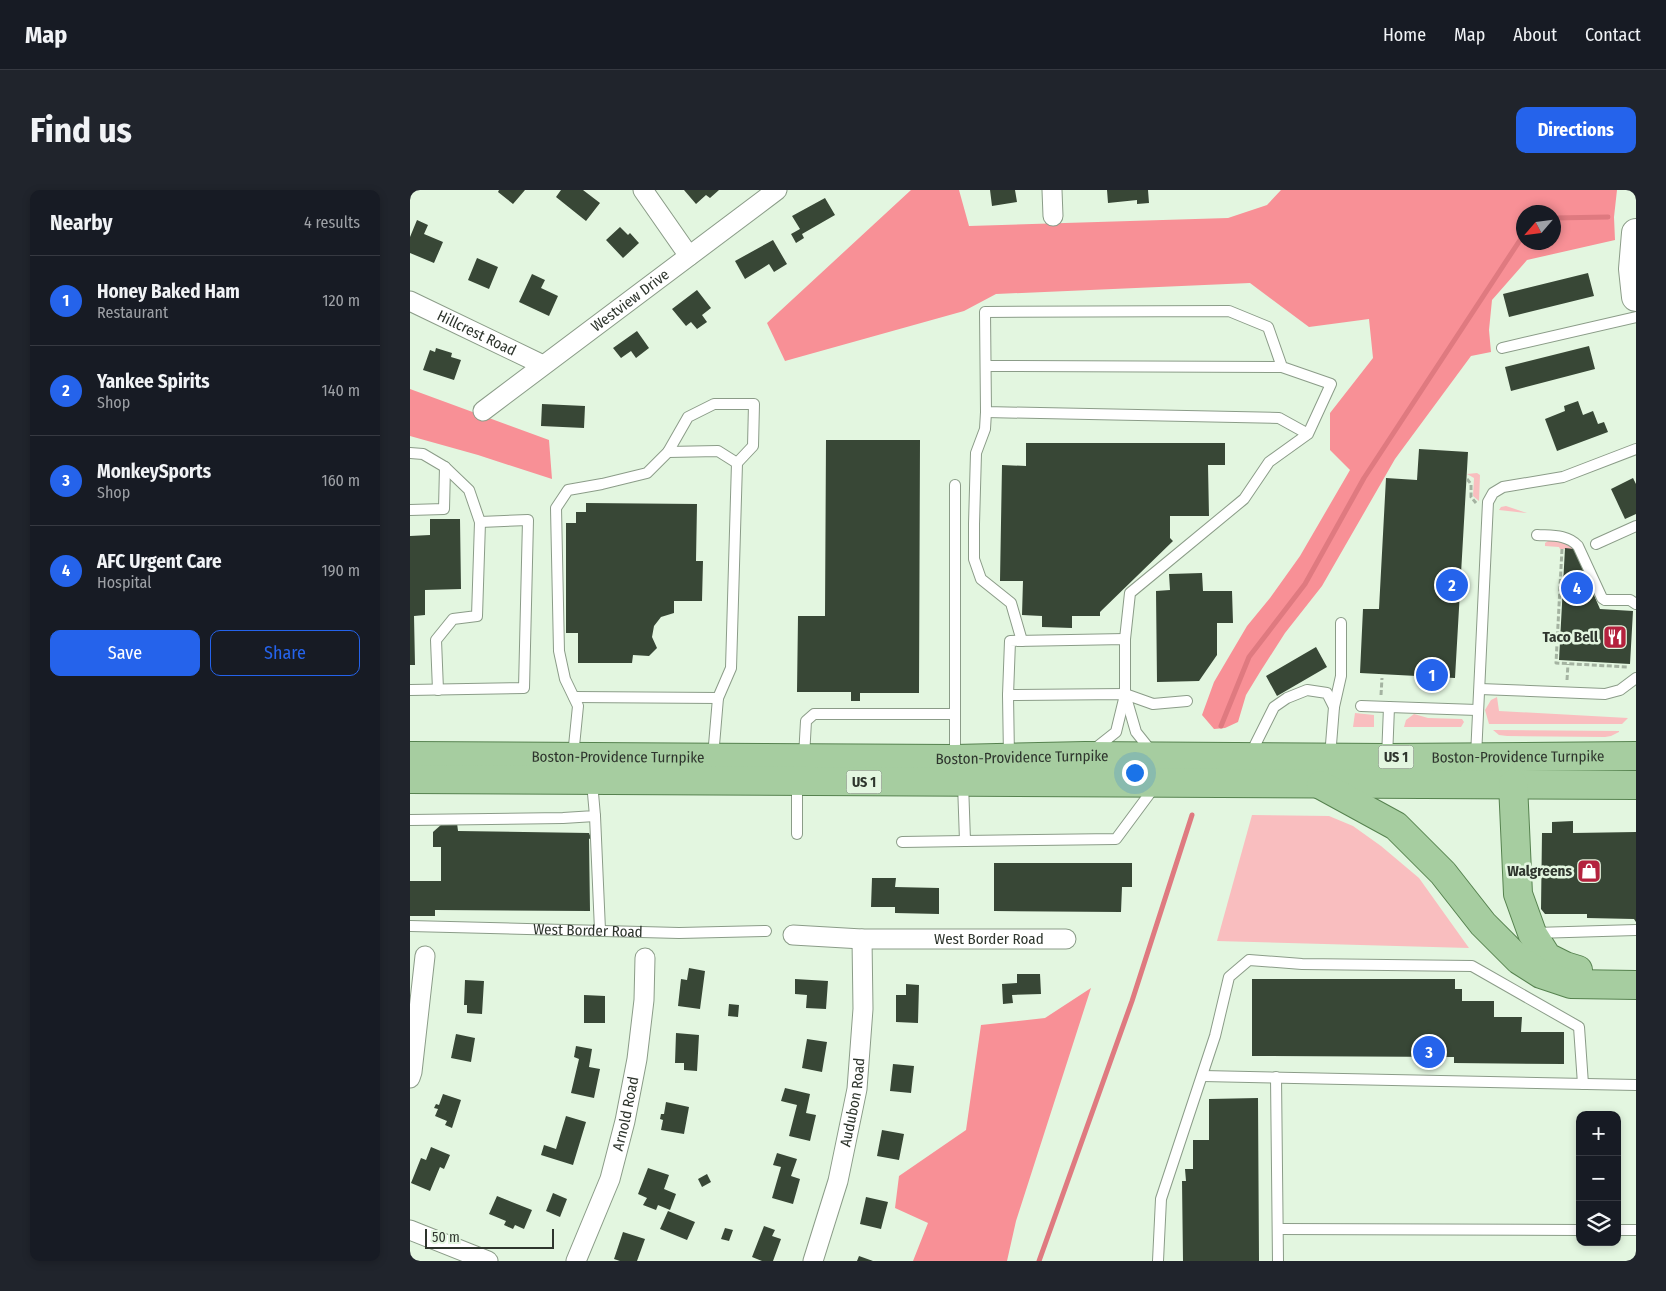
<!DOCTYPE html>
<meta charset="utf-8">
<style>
:root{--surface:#171b24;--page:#20242c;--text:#f1f3f6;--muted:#9ea1a6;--line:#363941;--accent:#2563eb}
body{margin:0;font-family:"Fira Sans Condensed",sans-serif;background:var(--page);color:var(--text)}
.controls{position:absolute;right:15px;bottom:15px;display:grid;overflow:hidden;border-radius:10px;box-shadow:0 2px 8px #0003}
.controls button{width:45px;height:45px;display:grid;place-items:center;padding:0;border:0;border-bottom:1px solid var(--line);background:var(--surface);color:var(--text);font:25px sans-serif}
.compass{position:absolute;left:1106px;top:15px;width:45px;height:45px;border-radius:50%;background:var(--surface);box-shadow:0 2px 8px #0003;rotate:242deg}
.scale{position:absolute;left:15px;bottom:12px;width:129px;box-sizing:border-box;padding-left:5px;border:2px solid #2e352d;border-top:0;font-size:14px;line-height:18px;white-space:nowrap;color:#2e352d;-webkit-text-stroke:4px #e3f6e0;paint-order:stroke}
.you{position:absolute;left:724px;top:582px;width:18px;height:18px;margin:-12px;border:4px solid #fff;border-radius:50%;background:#1a73e8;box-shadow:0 0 0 8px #1a73e833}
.badge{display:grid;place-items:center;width:32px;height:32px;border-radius:50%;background:var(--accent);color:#fff;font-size:16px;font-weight:700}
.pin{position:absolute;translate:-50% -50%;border:2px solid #fff;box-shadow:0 1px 5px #0006}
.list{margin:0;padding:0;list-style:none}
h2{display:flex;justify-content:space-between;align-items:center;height:65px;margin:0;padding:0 20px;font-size:21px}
h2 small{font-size:16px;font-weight:400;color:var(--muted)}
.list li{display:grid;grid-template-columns:32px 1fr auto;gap:15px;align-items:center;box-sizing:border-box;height:90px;padding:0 20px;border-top:1px solid var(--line)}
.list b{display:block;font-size:19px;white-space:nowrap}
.list p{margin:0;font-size:16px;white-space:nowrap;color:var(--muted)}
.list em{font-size:16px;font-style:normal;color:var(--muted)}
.actions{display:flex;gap:10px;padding:15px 20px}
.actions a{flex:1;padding:11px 0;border:1px solid var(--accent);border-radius:10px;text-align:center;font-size:18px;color:var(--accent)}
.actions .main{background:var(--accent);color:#fff}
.icon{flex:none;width:28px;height:28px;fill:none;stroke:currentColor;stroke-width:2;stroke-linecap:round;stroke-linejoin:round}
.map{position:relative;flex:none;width:1226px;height:1071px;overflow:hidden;border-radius:10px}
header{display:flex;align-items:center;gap:30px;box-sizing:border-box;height:70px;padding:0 25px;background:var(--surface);border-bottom:1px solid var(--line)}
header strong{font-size:24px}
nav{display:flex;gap:28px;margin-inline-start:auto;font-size:18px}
.intro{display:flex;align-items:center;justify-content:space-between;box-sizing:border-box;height:120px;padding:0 30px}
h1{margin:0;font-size:35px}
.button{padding:12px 22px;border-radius:10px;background:var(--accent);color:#fff;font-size:18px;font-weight:700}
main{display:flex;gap:30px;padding:0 30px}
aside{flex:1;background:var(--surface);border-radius:10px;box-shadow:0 2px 8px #0003}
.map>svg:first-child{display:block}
.green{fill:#f9bebf}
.forest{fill:#f89096;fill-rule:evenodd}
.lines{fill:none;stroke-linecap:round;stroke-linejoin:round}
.stream{stroke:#df7a80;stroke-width:5}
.building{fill:#384736}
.lane-casing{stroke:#8b9c88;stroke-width:12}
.street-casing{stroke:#8b9c88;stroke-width:21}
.secondary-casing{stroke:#8b9c88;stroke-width:30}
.primary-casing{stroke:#56824f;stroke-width:30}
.path{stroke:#a4b3a1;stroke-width:3;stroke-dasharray:5 2.5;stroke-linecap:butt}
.lane{stroke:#fff;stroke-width:10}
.street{stroke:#fff;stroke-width:19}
.secondary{stroke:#fff;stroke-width:28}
.primary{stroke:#a6cda0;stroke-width:28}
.labels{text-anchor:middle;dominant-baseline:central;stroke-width:5;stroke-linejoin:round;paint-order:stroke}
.shield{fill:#e3f6e0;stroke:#646f63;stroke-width:1}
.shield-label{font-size:14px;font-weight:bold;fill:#2e352d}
.street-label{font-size:15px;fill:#2e352d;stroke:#e3f6e0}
.poi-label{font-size:15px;font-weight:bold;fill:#2e352d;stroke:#e3f6e0;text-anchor:end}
</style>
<header>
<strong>Map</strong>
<nav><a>Home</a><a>Map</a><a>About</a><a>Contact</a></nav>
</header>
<div class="intro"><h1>Find us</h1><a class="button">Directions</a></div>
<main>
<aside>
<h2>Nearby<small>4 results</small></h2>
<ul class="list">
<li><span class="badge">1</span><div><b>Honey Baked Ham</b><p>Restaurant</p></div><em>120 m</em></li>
<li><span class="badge">2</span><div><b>Yankee Spirits</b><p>Shop</p></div><em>140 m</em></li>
<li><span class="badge">3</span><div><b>MonkeySports</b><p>Shop</p></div><em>160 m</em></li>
<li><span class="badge">4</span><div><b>AFC Urgent Care</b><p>Hospital</p></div><em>190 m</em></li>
</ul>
<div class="actions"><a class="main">Save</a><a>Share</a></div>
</aside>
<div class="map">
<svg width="1226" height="1071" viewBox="0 0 1226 1071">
<rect width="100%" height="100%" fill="#e3f6e0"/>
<path class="green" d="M1067,283L1070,285L1069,311L1063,306L1064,288L1057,284Z
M1096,316L1117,323L1089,320L1091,317Z
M1141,349L1154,351L1164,359H1150L1149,357L1135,356V353Z
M1087,507L1089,521L1218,528L1212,534H1079L1075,520L1081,510Z
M945,523L964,525V537H943Z
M1004,524L1018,528L1052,529L1054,532L1051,537H994L996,530Z
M1083,540L1209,541V542L1201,546L1195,547L1097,546L1089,545Z
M842,625L919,626L943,636L971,656L1009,688L1059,758L807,751Z"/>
<path class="forest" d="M501,0H549L559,36L818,28L857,15L871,0H1207L1204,27L1205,50L1117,70L1082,110L1079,140L1081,162L1061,166L985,269L912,396L875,443L850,482L836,505L828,532L815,538L804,539L792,525L804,492L837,436L860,408L890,366L940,280L920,260V223L963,168L959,129L899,137L840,93L586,104L554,121L375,171L357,133ZM1114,22H1144V52H1114Z
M0,199L139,250L142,289L68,265L0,246Z
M681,798L606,1031L597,1071H503L518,1033L485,1018L489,986L556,940L571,835L635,828Z"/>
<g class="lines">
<path class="stream" d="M1144,28L1198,27
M811,536L839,467L895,394L954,288L1114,44
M629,1071L722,811L782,625"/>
</g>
<path class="building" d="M89,0H115L103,14L88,2Z
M151,0H173L190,13L176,31L146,7Z
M274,0H309L300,8L296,5L286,14Z
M580,0H605L607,12L582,16Z
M697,0H738L739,13L727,14V10L698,13Z
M415,8L425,25L392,44L394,48L386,53L381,44L390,39L382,26Z
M7,30L18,35L14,44L33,52L24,73L0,63V47Z
M210,37L218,45L220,43L229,53L213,68L196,50Z
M363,50L377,74L364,82L359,74L335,89L325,71Z
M67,68L88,77L79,99L58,90Z
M1178,83L1184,106L1099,127L1093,104Z
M122,84L135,90L131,98L148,106L139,126L109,112Z
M287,100L301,118L292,125L297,132L287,139L281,132L276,136L262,119Z
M227,141L239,158L226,168L221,161L211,168L203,158Z
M1179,156L1185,179L1101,201L1095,177Z
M26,158L42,163L41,167L51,170L44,190L13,180L20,160L25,162Z
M1168,211L1173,225L1183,221L1188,234L1194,232L1198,242L1147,261L1135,229L1155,221L1154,216Z
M132,214L175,216L174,238L131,236Z
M416,250H510L509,503H450V511H441V502H387L388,426H415Z
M616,253H815V275H798L799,326H760V348L763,351L690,422V426H662V438L632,437V426L612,425L613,391H590L592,275L616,276Z
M1009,259L1058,262L1045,488L950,483L953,419H969L976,288L1007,290Z
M1223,288L1226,294V324L1215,329L1201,299Z
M176,313L287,314L286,371H293L292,411H264V423L251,427L244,436L242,447L247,458L239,466L223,465L222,473H168V443H156V333H166V322H176Z
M20,329H50L51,399L15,400V425L4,426L5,475H0V346L20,345Z
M1155,358L1164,359L1190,419L1223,421L1220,474L1149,470Z
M792,383L793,401H822L823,433H807V465L789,491L747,492L746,401L760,400L759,384Z
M906,457L917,477L867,506L856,486Z
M1163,631V643L1226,642V732L1224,729L1177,728V724H1135L1131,719L1132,643H1142V632Z
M47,633L48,641L179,643L181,648L179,649L180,721L25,720V726H0V691H31V657H23V642L32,634Z
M584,673H722V697H712L711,722L584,721Z
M462,688H486L485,697L529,698V724L485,723V717H461Z
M279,778L295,781L290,819L268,816L271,789L277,790Z
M607,784H630L631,804L602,805L603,813L593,814L592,794L607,793Z
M385,789L418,791L416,819L396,818L397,805L385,804Z
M842,789H1045V799H1052V811H1084V827H1112L1111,842H1154V874L1044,873V867L842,866Z
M55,790L74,791L72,824L57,823V815H54Z
M496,794L509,795L508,833L486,832V805H496Z
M174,805L195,806V833H174Z
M319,814L329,815L328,827L318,826Z
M266,843L289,845L287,881L274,880V873H265Z
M46,844L65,848L61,872L41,868Z
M397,849L417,852L412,882L392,878Z
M166,856L182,859L179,877L190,879L184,908L161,903L169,869L164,867Z
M483,874L504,876L501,903L480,901Z
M375,898L400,904L396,923L406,925L400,951L379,946L387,915L371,911Z
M33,904L51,910L42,938L35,935L37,931L25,926L28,919L24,918L26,914L29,915Z
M848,908L849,1071H773L772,991H776L775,979H783V950H799V909Z
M256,912L279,917L274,944L251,940L253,930L250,929L251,924H254Z
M156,926L176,932L163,975L131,965L134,955L146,959Z
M472,940L494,944L489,970L467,966Z
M21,957L40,965L34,979L30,977L20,1001L1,993L11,968L16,970Z
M367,963L387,969L381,986L390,989L383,1014L362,1008L371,977L363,975Z
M238,978L259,985L254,999L266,1004L260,1020L248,1015L246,1020L233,1015L237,1008L228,1004Z
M297,984L301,992L292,997L288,989Z
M143,1003L157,1009L150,1027L136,1021Z
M87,1006L122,1020L114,1039L105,1035L103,1039L94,1035L96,1031L79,1024Z
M456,1007L478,1012L471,1039L450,1034Z
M258,1021L285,1032L277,1050L250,1039Z
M354,1036L365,1040L362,1046L371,1049L363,1071H352L342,1067Z
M315,1038L323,1040L319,1051L311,1049Z
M213,1042L235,1049L227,1071H210L204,1069Z
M449,1066L463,1071H447Z"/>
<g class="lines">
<g class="lane-casing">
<g id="lane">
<path d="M1092,158L1226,127"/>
<path d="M576,176L872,177"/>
<path d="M576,222L575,239L566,263L564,334V369L571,389L601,413L612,451"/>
<path d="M258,262L308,261L327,273"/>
<path d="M0,263L13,264L35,277L59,300L70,332L67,426L43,429L26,450L28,500"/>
<path d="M0,320L34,319L35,277"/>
<path d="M1127,345C1141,346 1157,344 1168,356L1192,408L1195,410H1220L1226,414"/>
<path d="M1186,354L1226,336"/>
<path d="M715,449L720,403L834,309L859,272L898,244L921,194L872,177L858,137L819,121L575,122L576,222L869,228L898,244"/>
<path d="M1070,499L1195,504L1210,500L1226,488"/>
<path d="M0,500L114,498L118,330L70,332"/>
<path d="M598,505L600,451L715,449V504L726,542L742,562"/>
<path d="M164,507L308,508"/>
<path d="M951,516L979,517"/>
<path d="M682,561L706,542L715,505"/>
<path d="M840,565L864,517L877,508L897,500L917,503L924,517"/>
<path d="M163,566L168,516L155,489L149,461L146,318L158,300L192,294L237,283L258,262L278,227L304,214H344L343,256L327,273L321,478L308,508L303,567"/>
<path d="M1066,566L1078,312L1083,303L1093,297L1153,287L1226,259"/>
<path d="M394,567L396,531L404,524H544"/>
<path d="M599,567L598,505L715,504L743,514L777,511"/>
<path d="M920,567L924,517L931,486V433"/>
<path d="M545,568V295"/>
<path d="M977,568L979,517L1067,520"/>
<path d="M553,593L555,651L706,649L746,595"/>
<path d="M185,626L190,740"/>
<path d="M0,630L153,628L185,626L182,592"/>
<path d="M387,644V592"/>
<path d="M492,652L555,651"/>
<path id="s1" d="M0,736L269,743L356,741"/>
<path d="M1125,743L1226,740"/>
<path d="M793,886L1226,895"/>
<path d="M866,887L868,1071"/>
<path d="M868,1039L1170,1040"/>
<path d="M1207,1040H1226"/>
<path d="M748,1071L751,1009L805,846L819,787L839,770L892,774L1062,776L1169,837L1173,894"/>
</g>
</g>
<g class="street-casing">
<g id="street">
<path d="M233,0L279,66"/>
<path d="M642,0L643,26"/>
<path id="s2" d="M0,111L133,175"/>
<path id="s3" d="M73,221L367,0"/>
<path id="s4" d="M383,745L452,749H656"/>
<path d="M0,888L2,882L15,766"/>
<path d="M0,1040L78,1071"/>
<path id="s5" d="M166,1071L200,989L215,931L227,869L234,810L235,768"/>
<path id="s6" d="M403,1071L428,991L447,899L453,819L452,749"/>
</g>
</g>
<g class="secondary-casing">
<path id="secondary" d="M1226,43L1223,79L1226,107"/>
</g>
<g class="primary-casing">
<g id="primary">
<path id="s7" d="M0,566L545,569L675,566L977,568L1226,566"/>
<path d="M0,589L1226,595"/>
<path d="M1103,594L1108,704L1122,743L1137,767L1155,776L1168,780"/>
<path d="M911,595L986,636L1033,683L1073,734L1109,770L1131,784L1161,794L1226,795"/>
</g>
</g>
<path class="path" d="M1057,289L1061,294V307L1066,313
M1152,359L1146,473L1218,477
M1157,490L1158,474
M971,505L972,488"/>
<use href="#lane" class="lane"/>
<use href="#street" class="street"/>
<use href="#secondary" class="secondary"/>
<use href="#primary" class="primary"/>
</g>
<defs>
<g id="restaurant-square" transform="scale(1.25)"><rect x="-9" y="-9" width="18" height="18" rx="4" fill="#b4223e" stroke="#e3f6e0"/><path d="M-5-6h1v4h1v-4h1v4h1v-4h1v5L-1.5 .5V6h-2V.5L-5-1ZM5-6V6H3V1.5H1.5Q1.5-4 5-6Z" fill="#fff"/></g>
<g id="shop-square" transform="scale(1.25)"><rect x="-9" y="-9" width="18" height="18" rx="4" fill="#b4223e" stroke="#e3f6e0"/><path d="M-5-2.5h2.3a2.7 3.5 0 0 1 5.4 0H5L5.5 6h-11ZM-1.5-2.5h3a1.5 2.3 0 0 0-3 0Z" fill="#fff"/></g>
</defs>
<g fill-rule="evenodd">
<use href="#restaurant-square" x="1205" y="447"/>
<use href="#shop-square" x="1179" y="681"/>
</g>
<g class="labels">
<g class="shield">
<rect x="968.5" y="555.5" width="35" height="23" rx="4"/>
<rect x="436.5" y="580.5" width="35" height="23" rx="4"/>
</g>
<g class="shield-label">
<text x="986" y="567">US 1</text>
<text x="454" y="592">US 1</text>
</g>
<g class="street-label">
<text stroke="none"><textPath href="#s3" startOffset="184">Westview Drive</textPath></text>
<text stroke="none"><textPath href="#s2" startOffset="74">Hillcrest Road</textPath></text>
<text stroke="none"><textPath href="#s7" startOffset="1108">Boston-Providence Turnpike</textPath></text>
<text stroke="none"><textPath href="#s7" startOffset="208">Boston-Providence Turnpike</textPath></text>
<text stroke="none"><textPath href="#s7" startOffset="612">Boston-Providence Turnpike</textPath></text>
<text stroke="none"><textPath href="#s1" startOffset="178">West Border Road</textPath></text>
<text stroke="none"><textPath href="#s4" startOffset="196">West Border Road</textPath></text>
<text stroke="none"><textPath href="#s6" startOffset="164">Audubon Road</textPath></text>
<text stroke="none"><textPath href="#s5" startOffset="156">Arnold Road</textPath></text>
</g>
<g class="poi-label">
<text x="1188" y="447">Taco Bell</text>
<text x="1162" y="681">Walgreens</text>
</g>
</g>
</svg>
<div class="controls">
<button>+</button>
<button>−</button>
<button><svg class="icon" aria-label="layers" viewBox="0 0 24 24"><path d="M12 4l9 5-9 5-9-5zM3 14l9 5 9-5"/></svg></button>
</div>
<svg class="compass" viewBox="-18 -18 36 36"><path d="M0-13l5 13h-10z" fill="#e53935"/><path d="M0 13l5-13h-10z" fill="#9ea1a6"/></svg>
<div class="scale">50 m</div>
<div class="you"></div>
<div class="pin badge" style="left:1022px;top:485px">1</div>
<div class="pin badge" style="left:1042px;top:395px">2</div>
<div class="pin badge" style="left:1019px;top:862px">3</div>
<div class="pin badge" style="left:1167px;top:398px">4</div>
</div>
</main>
